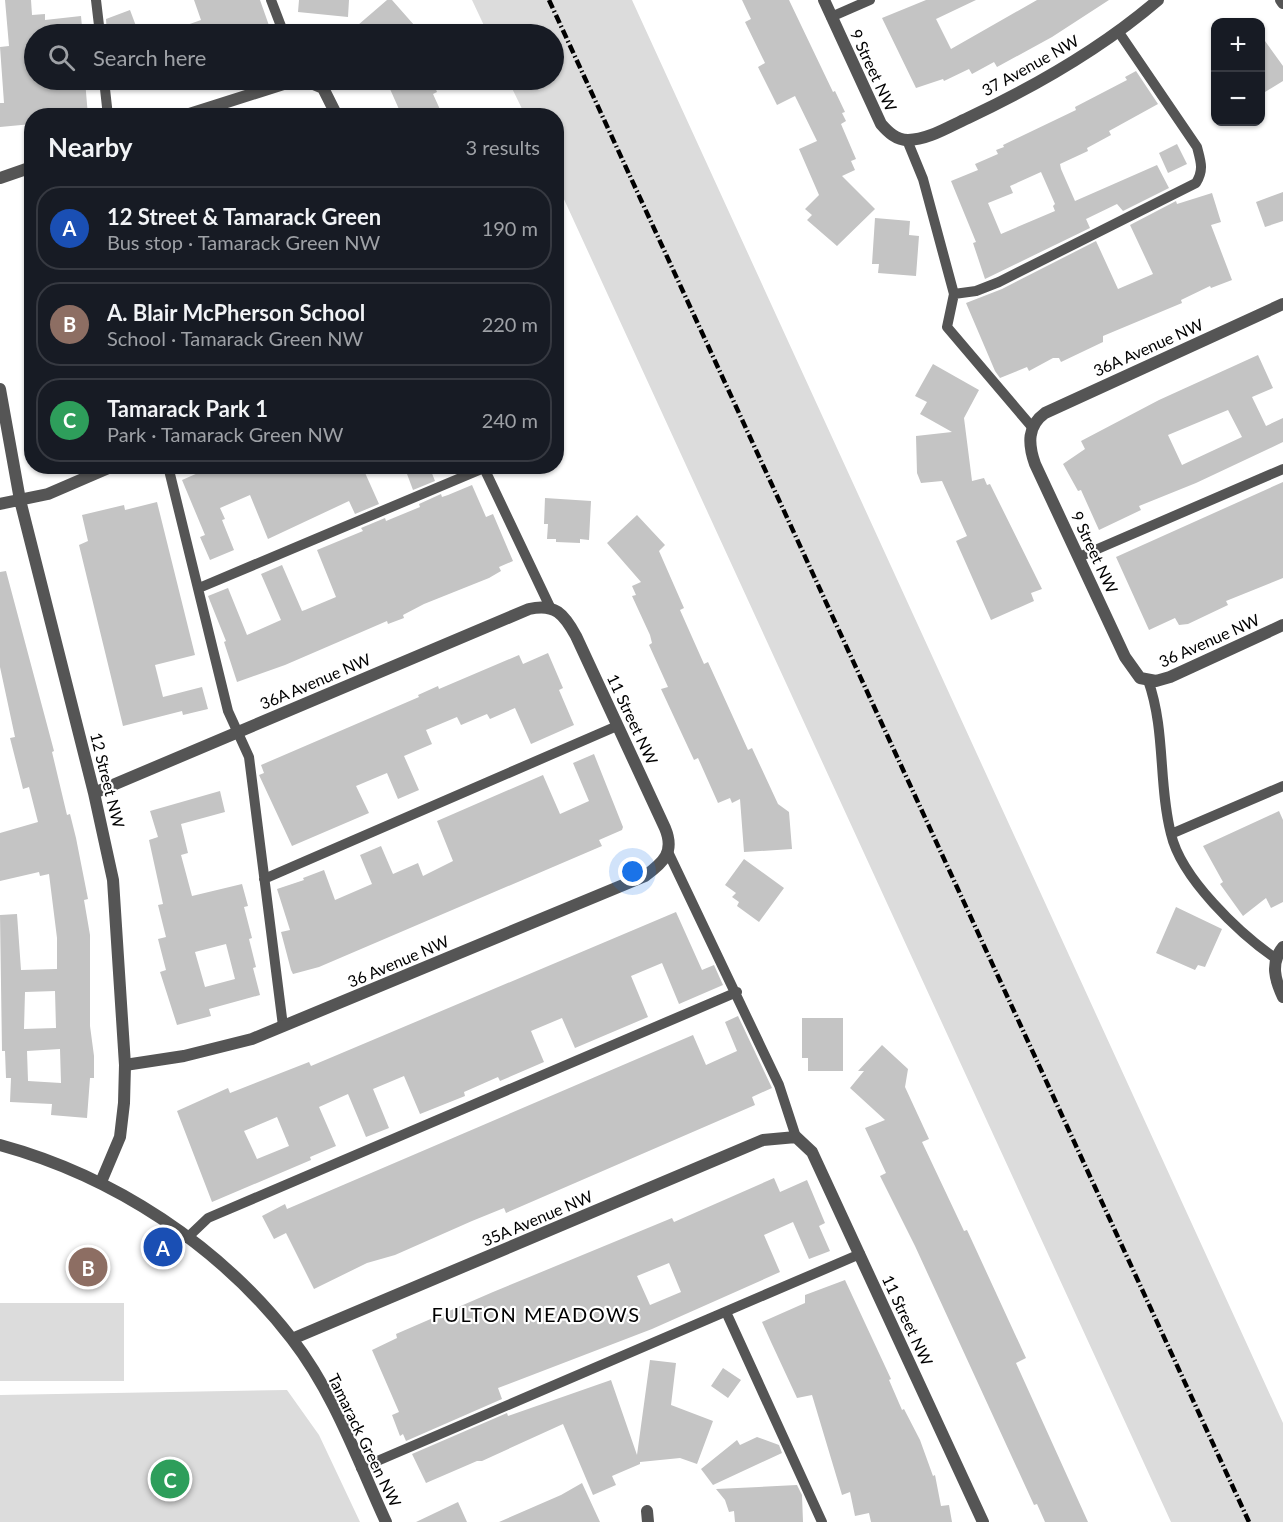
<!DOCTYPE html>
<meta charset="utf-8">
<style>
:root{--surface:#171b24;--page:#20242c;--text:#f1f3f6;--muted:#9ea1a6;--line:#363941;--accent:#b45309}
body{margin:0;font-family:Lato,sans-serif;background:var(--page);color:var(--text)}
.controls{position:absolute;right:18px;top:18px;display:grid;overflow:hidden;border-radius:12px;box-shadow:0 2px 4px #0004}
.controls button{width:54px;height:54px;display:grid;place-items:center;padding:0;border:0;border-bottom:2px solid var(--line);background:var(--surface);color:var(--text);font:30px sans-serif}
.you{position:absolute;left:633px;top:872px;width:21px;height:21px;margin:-15px;border:4px solid #fff;border-radius:50%;background:#1a73e8;box-shadow:0 0 0 9px #1a73e833}
.badge{display:grid;place-items:center;width:39px;height:39px;border-radius:50%;background:var(--accent);color:#fff;font-size:20px;font-weight:700}
.pin{position:absolute;translate:-50% -50%;border:3px solid #fff;box-shadow:0 2px 6px #0006}
.list{margin:0;padding:0;list-style:none}
h2{display:flex;justify-content:space-between;align-items:center;height:78px;margin:0;padding:0 24px;font-size:26px}
h2 small{font-size:20px;font-weight:400;color:var(--muted)}
.list li{display:grid;grid-template-columns:39px 1fr auto;gap:18px;align-items:center;box-sizing:border-box;height:84px;margin:0 12px 12px;padding:0 12px;border:2px solid var(--line);border-radius:24px}
.list b{display:block;font-size:22px;white-space:nowrap}
.list p{margin:0;font-size:20px;white-space:nowrap;color:var(--muted)}
.list em{font-size:20px;font-style:normal;color:var(--muted)}
.icon{flex:none;width:33px;height:33px;fill:none;stroke:currentColor;stroke-width:2;stroke-linecap:round;stroke-linejoin:round}
.map{position:relative;flex:none;width:1283px;height:1522px;overflow:hidden}
.search{position:absolute;background:var(--surface);box-shadow:0 2px 4px #0004;left:24px;top:24px;width:540px;height:66px;display:flex;align-items:center;gap:15px;box-sizing:border-box;padding:0 21px;border-radius:33px;color:var(--muted);font-size:22px}
.panel{position:absolute;background:var(--surface);box-shadow:0 2px 4px #0004;left:24px;top:108px;width:540px;height:366px;border-radius:24px}
.map>svg:first-child{display:block}
.green{fill:#dcdcdc}
.building{fill:#c4c4c4;fill-rule:evenodd}
.lines{fill:none;stroke-linecap:round;stroke-linejoin:round}
.service{stroke:#555;stroke-width:10}
.minor{stroke:#555;stroke-width:12}
.rail{stroke:#000;stroke-width:4.5;stroke-dasharray:9 3 1.5 3;stroke-linecap:butt}
.labels{text-anchor:middle;dominant-baseline:central;stroke-width:4.5;stroke-linejoin:round;paint-order:stroke}
.street-label{font-size:16px;fill:#000;stroke:#fff}
.quarter-label{font-size:20px;letter-spacing:1.5px;fill:#000;stroke:#fff}
</style>
<div class="map">
<svg width="1283" height="1522" viewBox="0 0 1283 1522">
<rect width="100%" height="100%" fill="#fff"/>
<path class="green" d="M472,0H632L1283,1423V1522H1171L557,184L556,116L525,115L508,80H554V34H488Z
M0,1303H124V1381H0Z
M287,1390L319,1435L360,1522H0V1395Z"/>
<path class="building" d="M5,0H31L32,15L45,14V20L81,16L82,27L91,24L93,34H34V80H85L88,116H32V124L0,127V103H4L0,47L9,46Z
M194,0H260L272,34H168L167,32L201,20Z
M299,0H349L348,17L298,12Z
M387,0H392L422,34H366L358,25Z
M742,0H789L833,92L835,91L845,112L842,113L846,121L841,124L856,159L851,161L855,170L842,176L875,209L837,246L807,220L812,215L805,209L819,195L799,149L817,141L795,96L777,105L758,67L765,63L745,22L751,19Z
M926,0H976L936,19L951,49L1037,0H1109L1052,37L997,67L994,62L972,74L969,69L944,81L943,79L916,88L882,18Z
M130,10L139,34H107L106,19Z
M1260,34L1283,66V81L1260,95Z
M1136,71L1158,104L1109,131L1111,135L1087,148L1088,151L1060,164L1061,169L1075,201L1157,165L1169,188L1123,211L1117,204L1086,219L1090,228L985,279L973,243L976,242L951,181L978,170L975,164L998,154L996,150L1004,147L1003,145L1076,110L1075,107L1127,80L1125,77ZM1041,172L1055,204L1053,206L1055,211L1001,234L988,203L1013,193L1010,186Z
M386,80H432L437,92L433,94L443,116H402Z
M1177,144L1187,164L1168,173L1159,153Z
M1283,192V221L1265,227L1256,202Z
M1212,193L1221,222L1211,225L1232,280L1211,288L1210,286L1181,300L1182,303L1103,336V342L1061,362L1059,358H1053L1029,371L1027,367L1000,378L995,371L966,303L1002,289L1096,241L1118,289L1153,274L1130,225L1176,201L1177,204Z
M875,218L910,221L909,235L919,236L916,276L878,273L879,264H872Z
M1258,355L1273,388L1252,397L1266,426L1283,418V442L1196,483L1139,506L1141,510L1099,530L1081,490L1078,491L1063,464L1085,449L1081,441L1159,400ZM1228,410L1242,437L1182,465L1168,435Z
M933,364L979,390L964,418L972,481L984,478L987,485L990,484L1042,589L1031,593L1034,601L991,620L956,541L967,536L942,481L921,483L917,473L916,436L952,432L920,414L927,402L915,396Z
M214,466H362L379,504L355,514L349,501L268,539L250,495L220,508L225,519L222,520L234,550L210,560L200,537L205,535L182,480Z
M404,466H429L435,481L413,490Z
M1283,482V578L1226,601L1228,605L1188,624L1179,625L1175,618L1149,630L1116,557Z
M472,485L486,517L493,514L513,561L499,567L501,571L489,578L424,604L403,615L404,618L388,624L387,621L285,665L237,682L224,642L226,641L208,596L228,588L247,635L281,620L261,574L282,565L302,611L305,610L336,597L317,550L363,531L361,528L385,518L386,521L420,507L419,504L441,494L442,497L448,495Z
M545,498L591,501L589,540L580,539V543L556,542V539H547L548,524H544Z
M157,502L195,655L155,665L163,697L202,687L208,709L183,715L182,711L123,726L79,545L88,541L82,515L124,505L125,510Z
M637,515L665,545L659,551L684,608L680,610L704,664L708,662L748,750L752,748L778,804L789,812L792,849L744,852L740,799L732,803L730,798L718,803L698,758L694,760L661,689L668,687L649,645L652,643L650,635L632,596L636,595L632,586L641,582L607,543Z
M6,571L54,751L52,752L67,815L70,814L76,838L88,899L84,900L90,935V1026L94,1056V1078H90L87,1118L51,1115L52,1104L10,1102L11,1078H6L5,1051H2L0,915L17,914L21,970L57,969V938L49,874L40,876L39,872L0,881V833L38,822L29,787L23,789L10,738L15,737L0,667V572ZM55,991L56,1028L24,1029L25,992ZM60,1049L61,1083L28,1081L27,1051Z
M548,653L563,688L559,690L574,725L531,744L515,708L490,719L487,714L461,725L457,717L426,730L432,744L404,756L419,790L398,799L387,773L356,786L369,813L292,846L259,775L264,773L261,765L419,697L418,695L438,686L439,689L519,655L523,664Z
M594,754L623,827L622,830L599,840L602,846L319,967L293,974L291,970L281,932L290,930L277,889L304,880L303,878L324,870L335,900L372,884L360,855L381,846L393,874L418,863L423,876L453,861L437,821L543,775L560,814L589,801L573,763Z
M220,791L225,812L181,824L188,853L181,855L192,896L242,884L248,906L244,907L252,938L249,939L256,967L253,968L260,995L209,1009L211,1016L177,1025L160,972L166,970L158,939L166,937L158,905L163,904L149,840L158,837L150,811ZM226,944L235,979L205,987L195,952Z
M1279,811L1283,820V902L1271,908L1266,898L1243,916L1220,884L1223,882L1203,846Z
M744,859L784,888L759,922L737,906L739,902L732,897L736,893L725,885Z
M1176,907L1222,929L1205,967L1198,965L1195,970L1156,953Z
M676,912L702,970L714,965L723,985L679,1004L662,963L631,976L648,1017L575,1048L562,1018L531,1031L544,1062L500,1081L498,1077L464,1092L465,1096L420,1114L404,1076L373,1089L389,1128L366,1137L348,1094L319,1107L336,1146L310,1157L311,1160L212,1202L177,1111L228,1088L230,1093L309,1062L311,1066ZM277,1117L289,1146L257,1159L244,1131Z
M738,1016L772,1088L752,1097L755,1105L515,1209L506,1213L504,1208L472,1221L395,1255L367,1263L314,1289L286,1233L274,1239L262,1216L285,1204L287,1209L693,1035L706,1065L737,1051L725,1022Z
M802,1018H843V1071H808V1058H802Z
M882,1045L908,1069L905,1087L929,1139L922,1142L964,1231L967,1230L1026,1358L1016,1363L1088,1522H1045L1037,1504L1034,1505L915,1246L880,1176L886,1173L865,1128L885,1120L850,1088L864,1071H858Z
M774,1178L780,1192L807,1180L825,1223L819,1226L830,1251L809,1259L793,1222L764,1235L780,1272L652,1329L498,1388L502,1399L406,1441L403,1434L400,1436L392,1415L399,1412L372,1350L397,1338L396,1334L493,1292L672,1218L674,1222ZM669,1263L681,1292L650,1305L637,1276Z
M845,1280L891,1379L889,1380L902,1410L904,1409L920,1440L933,1476L935,1475L941,1506L949,1505L952,1522H871L869,1513L855,1516L850,1492L842,1495L812,1395L797,1398L771,1342L762,1322L805,1303V1295Z
M650,1360L676,1363L671,1405L713,1421L697,1464L680,1458L640,1462V1464L612,1476L616,1485L593,1495L563,1424L482,1461H477L426,1483L412,1454L507,1413L508,1416L611,1380L637,1455Z
M723,1368L741,1380L728,1398L711,1386Z
M757,1437L779,1445L782,1453L713,1485L701,1469L737,1440L740,1445Z
M582,1483L600,1522H499L561,1495Z
M797,1485L802,1495L803,1522H735L734,1511L729,1512L725,1500L716,1489Z
M458,1502L467,1522H416Z"/>
<g class="lines">
<path class="service" d="M96,0L100,34
M271,0L284,34
M831,17L870,0
M104,80L108,116
M907,140L923,179L954,294L947,327L1032,427
M954,294L976,291L999,282L1196,183C1204,170 1201,162 1197,147L1118,31
M168,466L228,711L249,757L283,1026
M483,466L550,607
M1079,557L1283,469
M199,588L484,468
M1148,680C1166,731 1158,783 1171,834C1181,878 1239,933 1275,958
M1171,834L1283,786
M669,854L779,1085L796,1137
M264,879L617,726
M187,1238L208,1218L737,992
M726,1312L822,1522
M361,1468L860,1254"/>
<path class="minor" d="M824,0L881,124C888,132 896,140 908,140C928,140 950,126 968,118C1036,86 1101,49 1158,0
M1281,0L1283,3
M304,80L323,88L337,116
M183,116L296,80
M0,178L32,167
M1283,304L1045,413C1027,426 1028,444 1035,464L1125,657L1140,678L1156,681L1170,677L1283,625
M0,389L20,500L94,793L113,880L125,1065L124,1103L120,1137L101,1182
M0,504L48,494L113,466
M94,793L529,609C555,603 564,614 576,636L665,828C675,852 664,862 645,876L252,1039L184,1056L125,1065
M1283,947C1270,963 1275,980 1283,997
M0,1145C114,1176 220,1246 292,1339C334,1393 358,1461 386,1522
M292,1339L763,1140L796,1137L812,1152L983,1522
M647,1511L648,1522"/>
<path class="rail" d="M549,0L1249,1522"/>
</g>
<g class="labels">
<g class="street-label">
<text transform="translate(1030 65) rotate(-29)">37 Avenue NW</text>
<text transform="translate(874 70) rotate(65)">9 Street NW</text>
<text transform="translate(1148 347) rotate(-24)">36A Avenue NW</text>
<text transform="translate(1095 552) rotate(65)">9 Street NW</text>
<text transform="translate(1209 640) rotate(-24)">36 Avenue NW</text>
<text transform="translate(315 681) rotate(-23)">36A Avenue NW</text>
<text transform="translate(633 719) rotate(65)">11 Street NW</text>
<text transform="translate(108 780) rotate(76)">12 Street NW</text>
<text transform="translate(398 961) rotate(-23)">36 Avenue NW</text>
<text transform="translate(537 1218) rotate(-23)">35A Avenue NW</text>
<text transform="translate(908 1320) rotate(65)">11 Street NW</text>
<text transform="translate(365 1440) rotate(64)">Tamarack Green NW</text>
</g>
<g class="quarter-label">
<text x="536" y="1314">FULTON MEADOWS</text>
</g>
</g>
</svg>
<div class="controls">
<button>+</button>
<button>−</button>
</div>
<div class="you"></div>
<div class="pin badge" style="left:163px;top:1247px;background:#1a4fb4">A</div>
<div class="pin badge" style="left:88px;top:1267px;background:#8d6e63">B</div>
<div class="pin badge" style="left:170px;top:1479px;background:#2e9e5b">C</div>
<div class="search"><svg class="icon" aria-label="search" viewBox="0 0 24 24"><circle cx="10" cy="10" r="6"/><path d="M15 15l6 6"/></svg>Search here</div>
<section class="panel">
<h2>Nearby<small>3 results</small></h2>
<ul class="list">
<li><span class="badge" style="background:#1a4fb4">A</span><div><b>12 Street &amp; Tamarack Green</b><p>Bus stop · Tamarack Green NW</p></div><em>190 m</em></li>
<li><span class="badge" style="background:#8d6e63">B</span><div><b>A. Blair McPherson School</b><p>School · Tamarack Green NW</p></div><em>220 m</em></li>
<li><span class="badge" style="background:#2e9e5b">C</span><div><b>Tamarack Park 1</b><p>Park · Tamarack Green NW</p></div><em>240 m</em></li>
</ul>
</section>
</div>
